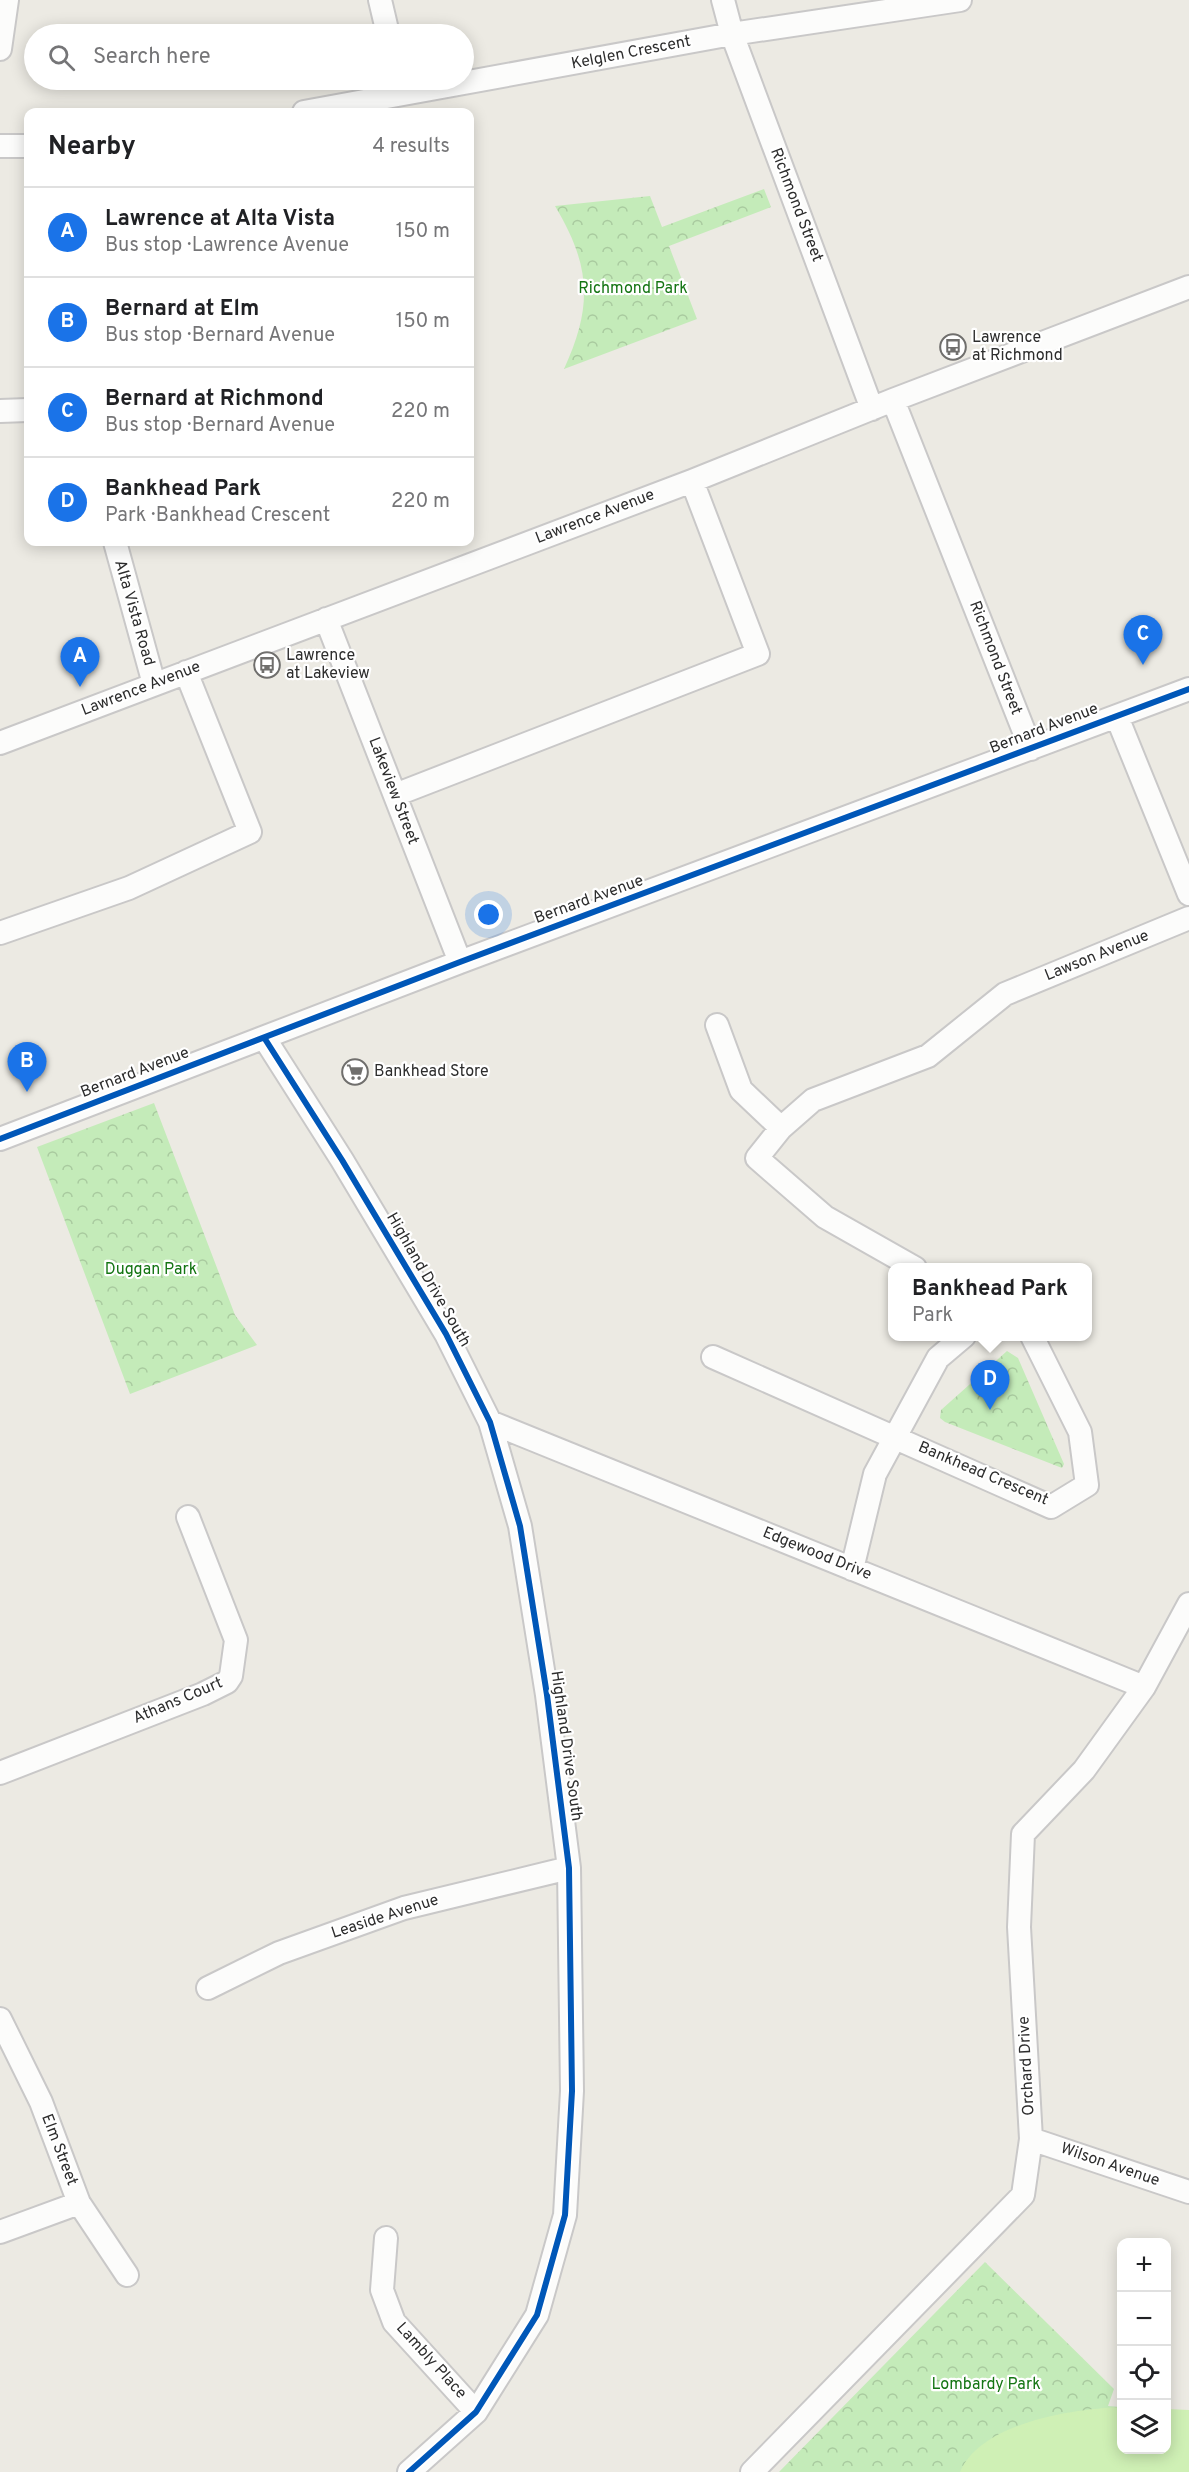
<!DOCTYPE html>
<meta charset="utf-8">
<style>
:root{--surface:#fff;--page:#f2f2f2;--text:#202124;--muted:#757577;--line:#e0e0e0;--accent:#1a73e8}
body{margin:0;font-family:Overpass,sans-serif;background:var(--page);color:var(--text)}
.controls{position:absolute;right:18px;bottom:18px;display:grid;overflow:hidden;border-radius:12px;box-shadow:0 3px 15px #0003}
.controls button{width:54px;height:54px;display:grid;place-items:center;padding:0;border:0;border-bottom:2px solid var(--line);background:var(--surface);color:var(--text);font:30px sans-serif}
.you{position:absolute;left:489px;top:915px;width:21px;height:21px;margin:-15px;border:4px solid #fff;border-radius:50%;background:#1a73e8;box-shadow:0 0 0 9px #1a73e833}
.badge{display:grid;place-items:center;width:39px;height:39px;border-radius:50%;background:var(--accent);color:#fff;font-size:20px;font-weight:700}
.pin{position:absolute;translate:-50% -50px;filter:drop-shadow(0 2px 3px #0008)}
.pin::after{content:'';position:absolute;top:32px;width:21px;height:18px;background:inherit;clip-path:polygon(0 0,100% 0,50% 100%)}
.popup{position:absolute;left:888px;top:1263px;width:204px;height:78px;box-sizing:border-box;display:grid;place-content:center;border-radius:12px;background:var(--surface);filter:drop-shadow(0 2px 4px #0005);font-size:20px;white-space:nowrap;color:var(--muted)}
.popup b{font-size:22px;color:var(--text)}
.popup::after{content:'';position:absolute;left:50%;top:100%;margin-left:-12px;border:12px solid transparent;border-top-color:var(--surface)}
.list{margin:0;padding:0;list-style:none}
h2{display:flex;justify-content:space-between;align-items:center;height:78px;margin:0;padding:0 24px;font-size:26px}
h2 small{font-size:20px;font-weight:400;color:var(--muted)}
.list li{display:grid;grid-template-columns:39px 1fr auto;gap:18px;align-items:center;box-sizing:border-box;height:90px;padding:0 24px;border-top:2px solid var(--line)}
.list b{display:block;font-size:22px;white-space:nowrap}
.list p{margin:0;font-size:20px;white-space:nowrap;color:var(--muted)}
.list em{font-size:20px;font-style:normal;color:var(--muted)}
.icon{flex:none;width:33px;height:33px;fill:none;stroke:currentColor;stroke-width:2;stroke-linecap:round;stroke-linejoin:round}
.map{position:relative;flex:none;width:1189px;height:2472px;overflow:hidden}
.search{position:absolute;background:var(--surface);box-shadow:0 3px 15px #0003;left:24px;top:24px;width:450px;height:66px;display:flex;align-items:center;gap:15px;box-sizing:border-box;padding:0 21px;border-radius:33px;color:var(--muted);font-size:22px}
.panel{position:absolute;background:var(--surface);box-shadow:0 3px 15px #0003;left:24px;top:108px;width:450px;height:438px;border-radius:12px}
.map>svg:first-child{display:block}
.forest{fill:url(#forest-crowns)}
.pitch{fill:#cff0b5}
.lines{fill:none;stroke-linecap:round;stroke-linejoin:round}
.minor-casing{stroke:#c9c8c8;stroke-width:26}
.minor{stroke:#fcfcfb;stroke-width:22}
.cycleway-casing{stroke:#fff;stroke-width:10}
.cycleway{stroke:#0057b8;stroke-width:6}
.labels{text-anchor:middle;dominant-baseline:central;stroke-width:4.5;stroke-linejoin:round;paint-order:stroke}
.street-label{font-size:16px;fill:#2d2d2d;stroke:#fff}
.park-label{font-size:16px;fill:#147513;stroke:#fff}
.poi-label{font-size:16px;fill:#2d2d2d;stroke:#fff;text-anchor:start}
</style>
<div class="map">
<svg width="1189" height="2472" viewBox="0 0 1189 2472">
<defs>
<pattern id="forest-crowns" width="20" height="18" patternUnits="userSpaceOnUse" patternTransform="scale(1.5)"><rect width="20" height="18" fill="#c4ebb9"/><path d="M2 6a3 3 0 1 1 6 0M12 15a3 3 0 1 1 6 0" fill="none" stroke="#a9ca9f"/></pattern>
</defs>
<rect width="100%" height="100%" fill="#eceae3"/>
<path class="forest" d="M764,189L771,207L669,246L697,319L564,369C593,306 591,266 555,206L650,196L662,227Z
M154,1103L235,1315L257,1345L130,1394L37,1147Z
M1007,1351L1018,1358L1064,1464L1062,1468L945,1422L940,1418L941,1410Z
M985,2262L1114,2389L1108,2406L1121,2407L1122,2450H1166L1189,2472H779Z"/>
<path class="pitch" d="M1121,2407L1122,2450H1166L1167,2409L1189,2410V2472H960C982,2422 1073,2409 1121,2407Z"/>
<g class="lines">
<g class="minor-casing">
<path id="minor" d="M380,0L388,34
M723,0L732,34L872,409
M0,49L7,0
M304,112L732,34L960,0
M0,146H28
M893,400L1031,749
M0,411L28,410
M115,542L154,684
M326,619L460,962
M1117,717L1189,894
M0,743L692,481L893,400L1189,287
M395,795L758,654L692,481
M0,933L129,888L250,832L186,672
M717,1025L741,1090L781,1128
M265,1039L342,1160L446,1334L490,1422L520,1526L547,1695L569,1868L572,2091L565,2215L537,2315L476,2412L409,2472
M0,1139L460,962L1189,689
M915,1268L825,1217L757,1158L781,1128L813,1100L928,1056L1005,994L1189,918
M713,1357L1051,1507L1087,1485L1080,1432L1032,1336
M490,1422L1144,1687
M852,1569L875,1474L938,1358L964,1336
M0,1773L203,1694L227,1682L231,1676L236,1640L188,1517
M208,1988L279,1953L404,1908L569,1868
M0,2019L41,2102L79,2203L127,2275
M1031,2139L1189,2192
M0,2232L79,2203
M386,2238L382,2290L394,2322L476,2412
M752,2472L1023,2195L1031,2139L1019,1927L1023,1834L1084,1770L1144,1687L1189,1604"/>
</g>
<use href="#minor" class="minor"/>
<g class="cycleway-casing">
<path id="cycleway" d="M265,1039L342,1160L446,1334L490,1422L520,1526L547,1695L569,1868L572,2091L565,2215L537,2315L476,2412L409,2472
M0,1139L460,962L1189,689"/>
</g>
<use href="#cycleway" class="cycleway"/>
</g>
<defs>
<g id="bus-ring" transform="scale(1.35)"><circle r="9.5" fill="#fff" stroke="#706f6d" stroke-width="1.5"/><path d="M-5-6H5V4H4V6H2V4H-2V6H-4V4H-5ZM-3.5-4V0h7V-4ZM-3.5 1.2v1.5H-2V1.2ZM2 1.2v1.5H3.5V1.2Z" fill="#706f6d"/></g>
<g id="supermarket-ring" transform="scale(1.35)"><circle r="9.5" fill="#fff" stroke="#706f6d" stroke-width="1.5"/><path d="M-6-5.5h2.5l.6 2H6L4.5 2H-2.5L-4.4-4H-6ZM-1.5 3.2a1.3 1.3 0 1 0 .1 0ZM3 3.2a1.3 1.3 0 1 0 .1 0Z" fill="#706f6d"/></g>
</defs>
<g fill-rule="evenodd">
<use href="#bus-ring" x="953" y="347"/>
<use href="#bus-ring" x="267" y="665"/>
<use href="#supermarket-ring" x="355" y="1072"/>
</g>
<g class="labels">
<g class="street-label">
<text transform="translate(631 53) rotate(-11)">Kelglen Crescent</text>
<text transform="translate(796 205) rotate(69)">Richmond Street</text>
<text transform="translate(595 517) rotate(-21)">Lawrence Avenue</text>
<text transform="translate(134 613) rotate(74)">Alta Vista Road</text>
<text transform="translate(995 658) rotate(69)">Richmond Street</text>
<text transform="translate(141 689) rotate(-21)">Lawrence Avenue</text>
<text transform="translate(1044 729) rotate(-21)">Bernard Avenue</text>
<text transform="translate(393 791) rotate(69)">Lakeview Street</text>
<text transform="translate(589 900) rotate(-20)">Bernard Avenue</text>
<text transform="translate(1097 956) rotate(-22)">Lawson Avenue</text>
<text transform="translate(135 1073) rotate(-21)">Bernard Avenue</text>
<text transform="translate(428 1280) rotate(60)">Highland Drive South</text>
<text transform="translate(983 1474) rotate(23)">Bankhead Crescent</text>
<text transform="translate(817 1554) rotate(22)">Edgewood Drive</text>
<text transform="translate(178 1701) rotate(-23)">Athans Court</text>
<text transform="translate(566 1746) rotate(82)">Highland Drive South</text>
<text transform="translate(385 1917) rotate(-18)">Leaside Avenue</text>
<text transform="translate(1027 2066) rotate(-93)">Orchard Drive</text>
<text transform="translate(59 2150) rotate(69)">Elm Street</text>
<text transform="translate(1110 2165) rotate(19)">Wilson Avenue</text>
<text transform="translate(431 2361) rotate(48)">Lambly Place</text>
</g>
<g class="park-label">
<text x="633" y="289">Richmond Park</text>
<text x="151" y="1270">Duggan Park</text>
<text x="986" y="2385">Lombardy Park</text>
</g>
<g class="poi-label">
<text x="972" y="338">Lawrence<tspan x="972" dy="18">at Richmond</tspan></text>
<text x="286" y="656">Lawrence<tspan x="286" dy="18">at Lakeview</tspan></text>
<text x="374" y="1072">Bankhead Store</text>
</g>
</g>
</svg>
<div class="controls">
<button>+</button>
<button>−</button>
<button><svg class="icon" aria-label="locate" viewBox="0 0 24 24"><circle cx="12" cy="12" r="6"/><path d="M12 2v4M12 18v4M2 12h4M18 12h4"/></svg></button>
<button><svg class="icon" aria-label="layers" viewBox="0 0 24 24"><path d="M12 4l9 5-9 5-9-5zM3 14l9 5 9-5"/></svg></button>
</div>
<div class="you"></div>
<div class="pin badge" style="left:80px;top:687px">A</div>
<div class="pin badge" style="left:27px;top:1092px">B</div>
<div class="pin badge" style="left:1143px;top:665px">C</div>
<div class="pin badge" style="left:990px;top:1410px">D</div>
<div class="popup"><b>Bankhead Park</b>Park</div>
<div class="search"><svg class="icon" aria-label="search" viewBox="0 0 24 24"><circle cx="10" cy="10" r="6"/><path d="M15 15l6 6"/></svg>Search here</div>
<section class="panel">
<h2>Nearby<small>4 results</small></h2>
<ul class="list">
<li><span class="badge">A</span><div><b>Lawrence at Alta Vista</b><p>Bus stop · Lawrence Avenue</p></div><em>150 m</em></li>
<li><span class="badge">B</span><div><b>Bernard at Elm</b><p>Bus stop · Bernard Avenue</p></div><em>150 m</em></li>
<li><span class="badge">C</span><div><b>Bernard at Richmond</b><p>Bus stop · Bernard Avenue</p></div><em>220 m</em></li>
<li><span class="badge">D</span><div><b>Bankhead Park</b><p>Park · Bankhead Crescent</p></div><em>220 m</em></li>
</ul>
</section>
</div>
